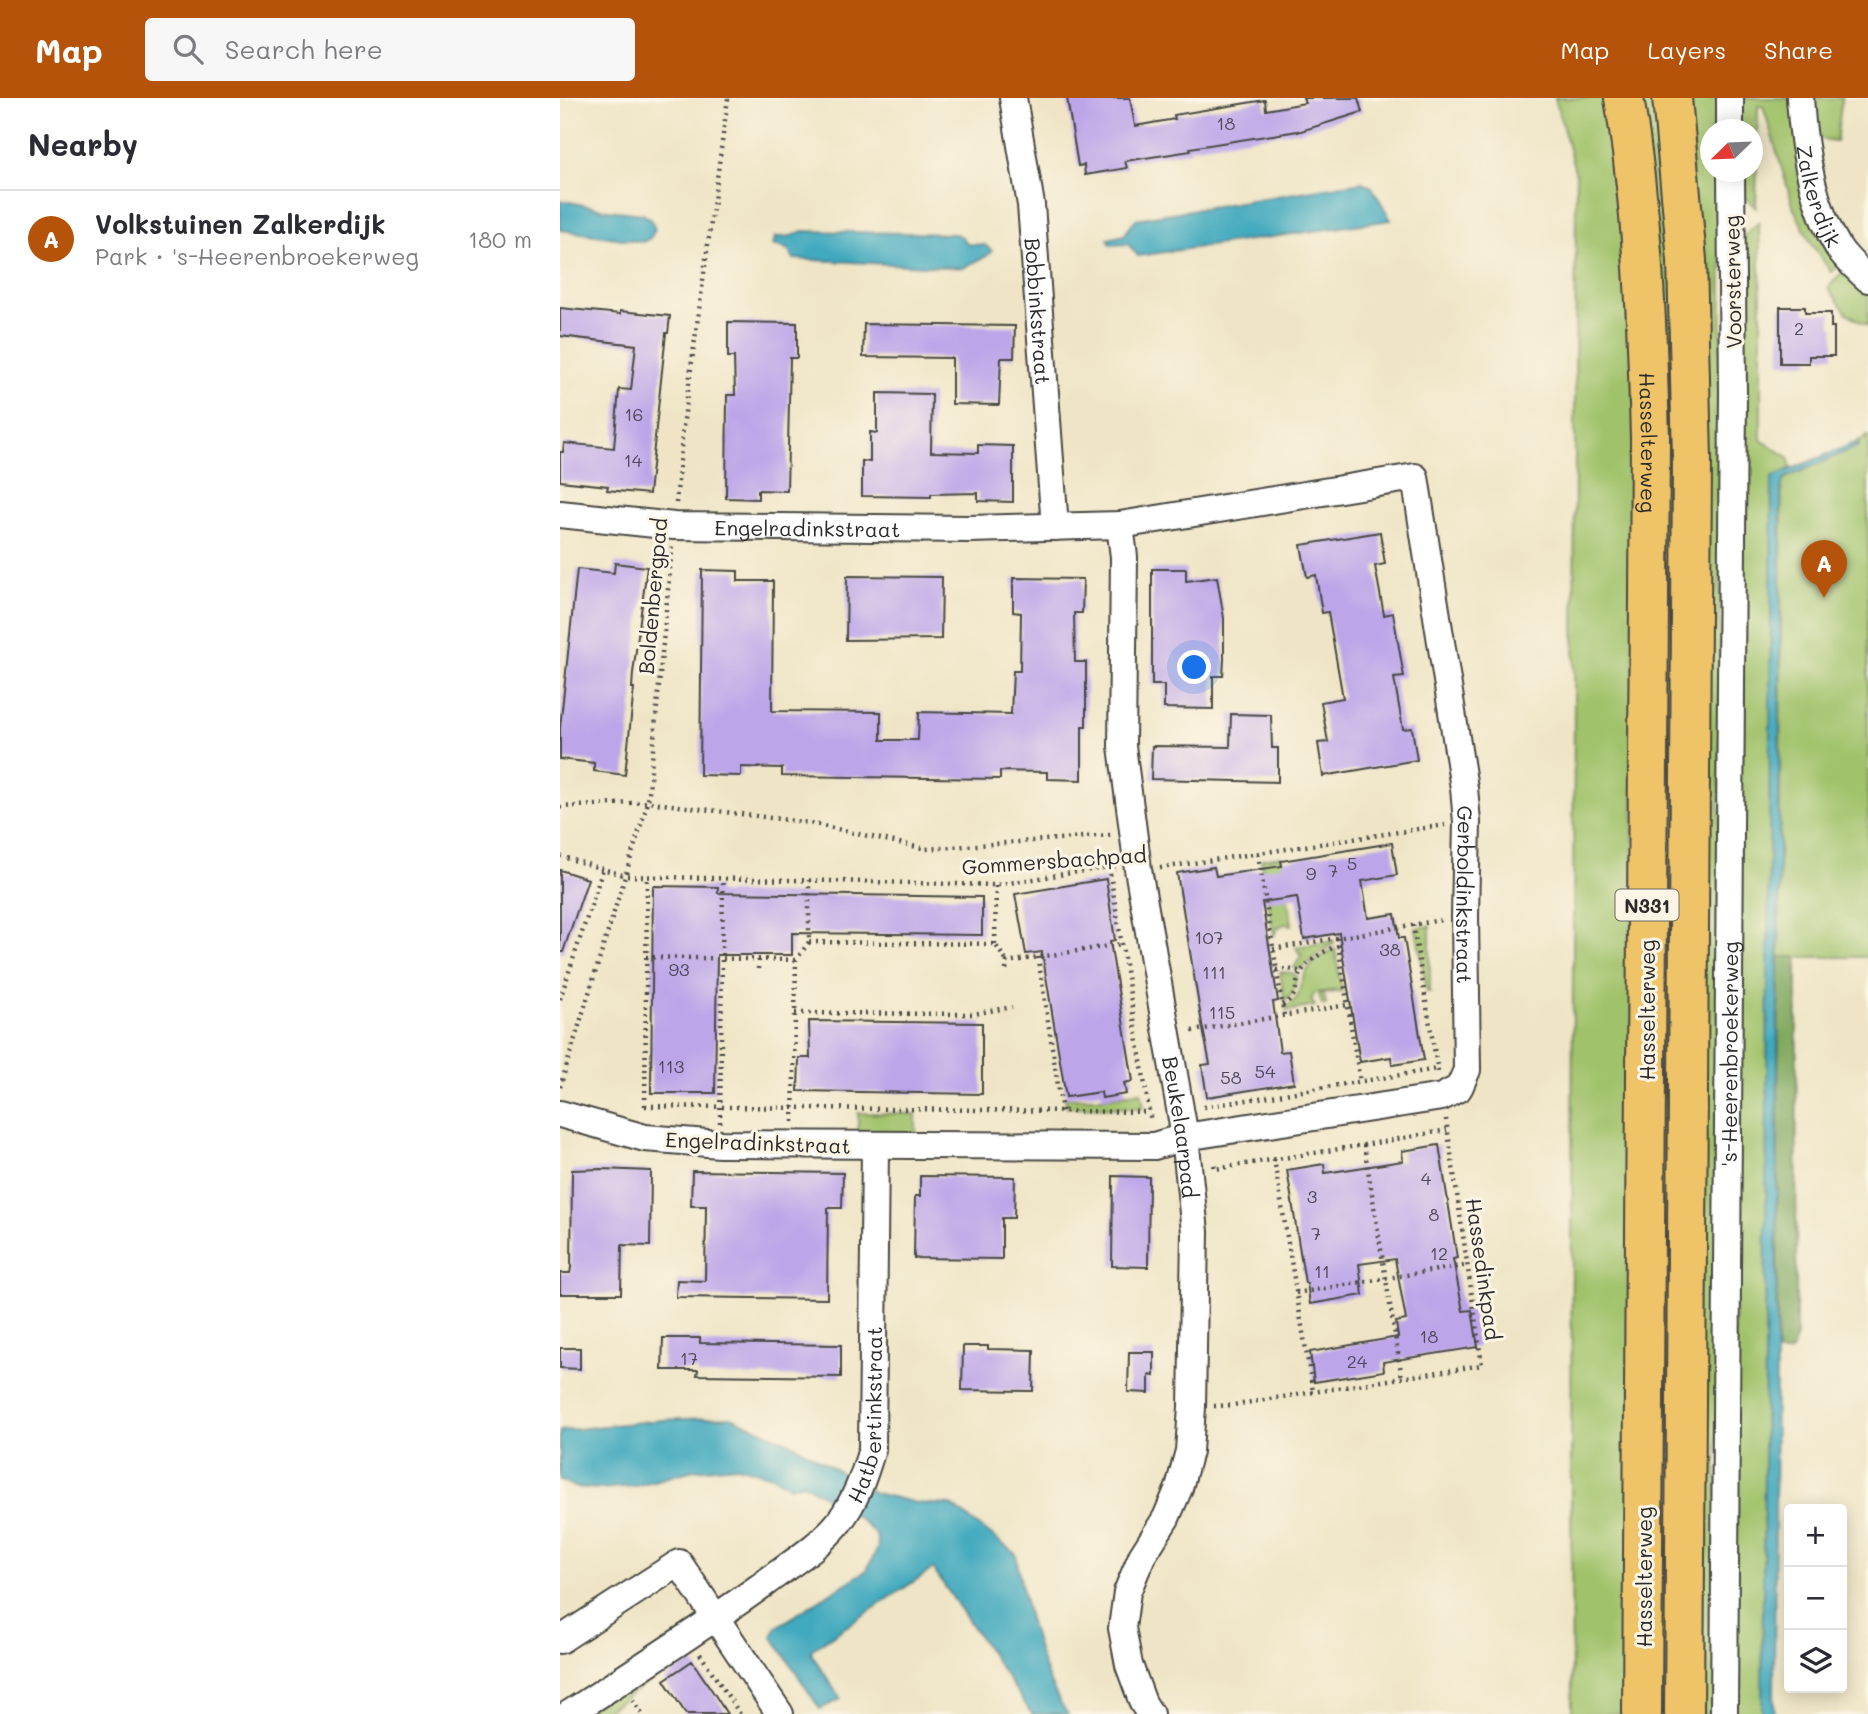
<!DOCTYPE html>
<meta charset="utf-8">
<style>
:root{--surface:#fff;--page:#f7f7f7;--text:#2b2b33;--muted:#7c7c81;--line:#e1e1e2;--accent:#b45309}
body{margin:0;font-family:Mali,sans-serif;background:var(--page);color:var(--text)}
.controls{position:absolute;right:21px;bottom:21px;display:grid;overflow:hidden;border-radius:7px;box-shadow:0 4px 18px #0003}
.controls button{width:63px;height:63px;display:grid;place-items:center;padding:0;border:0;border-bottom:2px solid var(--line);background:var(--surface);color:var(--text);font:35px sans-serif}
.compass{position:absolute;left:1140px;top:21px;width:63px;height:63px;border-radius:50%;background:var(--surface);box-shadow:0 4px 18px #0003;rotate:247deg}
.you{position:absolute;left:635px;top:570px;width:24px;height:24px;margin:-18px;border:5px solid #fff;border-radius:50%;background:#1a73e8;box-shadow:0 0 0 10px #1a73e833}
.badge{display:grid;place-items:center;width:46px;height:46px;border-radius:50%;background:var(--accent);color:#fff;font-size:23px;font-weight:700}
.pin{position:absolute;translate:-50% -58px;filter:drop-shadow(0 2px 4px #0008)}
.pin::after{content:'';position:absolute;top:37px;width:24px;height:21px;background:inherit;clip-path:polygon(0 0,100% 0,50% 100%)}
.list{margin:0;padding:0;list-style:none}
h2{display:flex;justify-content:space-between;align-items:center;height:91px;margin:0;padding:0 28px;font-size:30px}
h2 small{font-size:23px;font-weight:400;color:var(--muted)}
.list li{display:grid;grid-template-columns:46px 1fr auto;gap:21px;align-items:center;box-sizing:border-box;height:98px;padding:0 28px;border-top:2px solid var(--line)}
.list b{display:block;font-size:26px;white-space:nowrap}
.list p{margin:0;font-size:23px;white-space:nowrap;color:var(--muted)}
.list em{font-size:23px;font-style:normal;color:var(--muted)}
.icon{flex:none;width:38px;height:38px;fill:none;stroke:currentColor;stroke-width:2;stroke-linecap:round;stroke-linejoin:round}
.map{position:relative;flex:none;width:1308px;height:1616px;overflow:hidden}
header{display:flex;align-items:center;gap:42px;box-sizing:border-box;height:98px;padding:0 35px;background:var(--accent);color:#fff}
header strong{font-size:33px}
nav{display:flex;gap:38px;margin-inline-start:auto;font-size:24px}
.search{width:490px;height:63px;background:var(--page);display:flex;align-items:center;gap:18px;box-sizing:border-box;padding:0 24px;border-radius:7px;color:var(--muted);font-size:26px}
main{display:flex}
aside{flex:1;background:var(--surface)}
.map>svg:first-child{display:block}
.green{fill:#a0c26b;stroke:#66764b;stroke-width:2}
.forest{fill:#80a85f;stroke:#566a45;stroke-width:2}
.water{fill:#3fa9be;stroke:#356a74;stroke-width:2}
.building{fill:#bca6e9}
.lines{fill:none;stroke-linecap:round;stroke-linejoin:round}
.street-casing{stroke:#484742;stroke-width:30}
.primary-casing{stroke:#484742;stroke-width:42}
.path{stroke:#484742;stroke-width:4.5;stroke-dasharray:2 5;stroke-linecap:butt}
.street{stroke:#fff;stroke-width:26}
.primary{stroke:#efc469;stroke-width:38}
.labels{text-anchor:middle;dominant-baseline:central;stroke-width:6;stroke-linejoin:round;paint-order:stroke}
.number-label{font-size:18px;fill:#4f4a5a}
.shield{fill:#fcf5e5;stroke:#6a6863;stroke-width:2}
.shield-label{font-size:19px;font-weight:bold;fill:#2b2b2b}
.street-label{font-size:21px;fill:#2b2b2b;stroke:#fcf5e5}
</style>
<header>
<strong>Map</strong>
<div class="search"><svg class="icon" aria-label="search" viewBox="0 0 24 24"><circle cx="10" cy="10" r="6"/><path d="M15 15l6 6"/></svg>Search here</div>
<nav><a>Map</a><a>Layers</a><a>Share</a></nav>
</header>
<main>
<aside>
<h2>Nearby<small></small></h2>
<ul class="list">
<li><span class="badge">A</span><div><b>Volkstuinen Zalkerdijk</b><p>Park · 's-Heerenbroekerweg</p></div><em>180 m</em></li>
</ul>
</aside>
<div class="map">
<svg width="1308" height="1616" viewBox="0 0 1308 1616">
<rect width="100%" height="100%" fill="#fcf5e5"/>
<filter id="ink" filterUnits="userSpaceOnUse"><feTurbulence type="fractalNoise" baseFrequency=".0143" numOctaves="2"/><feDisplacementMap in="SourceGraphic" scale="14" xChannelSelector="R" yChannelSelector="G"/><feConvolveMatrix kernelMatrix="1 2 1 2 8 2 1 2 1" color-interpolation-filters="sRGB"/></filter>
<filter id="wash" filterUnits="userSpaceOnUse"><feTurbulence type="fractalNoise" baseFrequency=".00686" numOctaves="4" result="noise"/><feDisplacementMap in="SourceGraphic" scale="28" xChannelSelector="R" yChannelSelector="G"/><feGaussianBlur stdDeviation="1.57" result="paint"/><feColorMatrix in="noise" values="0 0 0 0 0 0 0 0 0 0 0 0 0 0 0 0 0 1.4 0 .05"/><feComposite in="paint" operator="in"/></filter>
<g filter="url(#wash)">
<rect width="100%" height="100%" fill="#efe5c6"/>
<path class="green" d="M995,0H1052L1075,221L1070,1616H1012L1011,1386L1016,77Z
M1076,0H1099L1113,132L1111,1616H1094Z
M1124,0H1160L1161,31L1150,32V74H1162L1156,1616H1135Z
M1178,0H1230L1281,166L1271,174L1251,145L1234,111L1203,8H1198L1196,110L1180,94L1179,74H1192V32L1179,31Z
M1247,0H1282L1276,44L1264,42L1256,37Z
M1199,124L1201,206V342L1228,359L1231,370L1212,380L1202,1616H1173L1180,142Z
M1285,171L1308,190V228L1287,215L1268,190Z
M1308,338V859H1219L1222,384L1225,380L1299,348L1298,345H1295Z
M721,758L732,827L724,826L718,830L714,837L701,761Z
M870,828V894H867L856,830Z
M774,843V846L760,854L741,871L734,870L741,858L736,849Z
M775,851L782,893L764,896L766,907H762L759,896L777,892L755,895L751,902L755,908L726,913V909C745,897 736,891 745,876C751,865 764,856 775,851Z
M720,874L732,875L737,878L733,895L725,903Z
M581,994L584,1010L507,1009L505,1000H542Z
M298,1015L356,1016V1036H298Z
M130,1544L136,1553L41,1616H22Z"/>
<path class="forest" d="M1219,859H1237L1236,1238L1233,1251L1229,1255H1217Z"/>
<path class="water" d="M802,84L812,89L831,122L578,158L568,146L550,147L548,141L564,137L576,121Z
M0,102L48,112L83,116L91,122L95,132L90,140L83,144L0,132Z
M242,133L396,136L402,139L407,146L425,147L432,153C426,162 413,162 404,170L234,161L227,151L213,147L215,139C226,139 233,139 242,133Z
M1295,345H1298L1299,348L1225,380L1221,389L1214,1616H1202L1212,379Z
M171,1319L235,1347L315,1395L357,1405L391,1407L456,1456C463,1502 480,1579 508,1616H472L373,1471L251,1552L252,1557L281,1601L260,1611L212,1538L217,1529L307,1472L318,1449L316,1437L300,1421L243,1385L230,1389L215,1379L177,1368L134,1372L75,1388L39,1391L15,1389L0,1382V1333L100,1322Z"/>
<g id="blocks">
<path class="building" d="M507,0H570L575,28L615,21L614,17L705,2L706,12L745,5L743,0H798L802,14L738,34V33L630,50L631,53L565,63L567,70L525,77L524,67L518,68Z
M1220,209H1245V215H1271V229H1274V258H1249V265H1220Z
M0,210L60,216V213L110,218L108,235H106L89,396L47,392L48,388L0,383V354H3L4,345L54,350L59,291L71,292L76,247L0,238Z
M168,224L237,225V260H230L227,393L198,392V401L166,400L167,297H175L174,259H168Z
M304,226L455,228L454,260H441L439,307L392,306V260L303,259Z
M317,295L372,296L371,354L418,355V347L453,348V404L418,403V395L371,396V399L302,398V363L310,364V334L317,335Z
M820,434L825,466L815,468L824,517L833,515L844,579L834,580L843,631L852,630L857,662L763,678L758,645L768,644L761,604L783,600L768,514L762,515L756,477L747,479L741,447Z
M55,465L87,469L73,575L72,590H74L65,677L34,673V665L0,661V630L17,471L54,475Z
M592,471H626V483L657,479L664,520V562L663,578H653V611L604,610V587H592Z
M142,472L178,473V483H213L212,613L321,614V642H358L359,614L451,616L453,573H460L461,515L453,514V480L523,481L522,515H514L515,564H526V628H522V682L487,681V674L440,673V681L222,678V670L181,669V678L140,677Z
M287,478L382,479L381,541L286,542Z
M671,616L711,617L712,650H718V684L591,681L592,648L670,649Z
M832,745L837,777L802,783L808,820L835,816L839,840H844L864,962L832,967L831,959L800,964L779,835L744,841L737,799L702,804L718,903L713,904L720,954L729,953L734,985L647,999L642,967L650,966L642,926L617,775L654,769L656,778L722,768L721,763Z
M0,772L28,781L3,854H0Z
M546,781L555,842L550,843L554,868L573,983L564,985L566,996L542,1000L541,994L506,999L482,854L466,856L455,796Z
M93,788L158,789V795L422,799V837L232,835V857H157L155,995H91Z
M249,923L422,925V996L238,993L239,960H250Z
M879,1047L897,1160L893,1161L903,1213L912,1212L918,1249L823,1264L824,1273L754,1284L750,1254L838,1239L836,1224L846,1222L835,1161L799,1166L803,1197L750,1206L747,1185H745L727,1072L764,1066L765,1075L843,1063L842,1053Z
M41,1071L91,1073L90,1148L62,1147L61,1196H0V1175H10L11,1170L12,1072Z
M132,1073L283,1075L282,1110H268L267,1201L116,1199L117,1182L145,1183L146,1108H131Z
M360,1078L455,1079L454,1120H442V1161L354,1160L355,1098H360Z
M553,1078L589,1079L588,1169L552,1168Z
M103,1240H140V1245L281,1247V1279L137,1277L138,1272H102Z
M403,1248H428V1251L474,1252L473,1293L402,1292Z
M0,1250H20V1271L0,1270Z
M569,1254H594V1278L589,1277V1295L568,1294Z
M132,1563L153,1594L167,1616H126L104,1582Z"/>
</g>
</g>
<g filter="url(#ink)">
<use href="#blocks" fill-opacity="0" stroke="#484742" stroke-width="2"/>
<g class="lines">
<g class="street-casing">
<g id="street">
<path id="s1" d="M453,0L471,107L495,429"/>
<path d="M1170,0V32"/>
<path id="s2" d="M1240,0C1243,49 1252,107 1278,149C1286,161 1297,171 1308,181"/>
<path id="s3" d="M0,416L114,428L409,431L560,427L855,379L904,690L907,724L905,818L907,972L899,990L882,999L625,1039L594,1048L160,1046L85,1040L0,1016"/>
<path id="s4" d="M560,427L564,459L562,648L578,771L625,1039L635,1134L632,1309L629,1353L619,1390L606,1420L582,1458L567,1494L562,1530L569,1567L583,1605L590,1616"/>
<path d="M0,1542L119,1465L220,1616"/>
<path id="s5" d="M9,1616C75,1573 141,1531 205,1485C230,1466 259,1449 279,1424C296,1402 304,1378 312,1351L315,1047"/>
<path id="s6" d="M1164,1616L1173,295L1171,74"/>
</g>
</g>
<g class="primary-casing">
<g id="primary">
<path id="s7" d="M1064,0C1083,113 1087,226 1090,340L1082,1616"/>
<path d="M1112,0L1127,162L1132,361L1124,1616"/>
</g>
</g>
<path class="path" d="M116,405L123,329L168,0
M0,709L88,704L250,725L366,751L551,737
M698,756L724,917
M0,758L66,778L436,787L549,769L556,770
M549,769L591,1024
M600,770L885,727
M853,827L878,974
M777,840L800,984
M249,844L435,846L447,864
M435,846L436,787
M713,851L881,822
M86,859L236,862
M478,859L502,1013
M198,871L199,861
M446,872L447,864L562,846
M716,872L728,871L742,874
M0,901L43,771
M722,907C741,897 733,888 741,874C748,863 766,851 778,848
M235,915L413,916L452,909
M632,933L787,907
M0,989L88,704L112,449
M85,1008L589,1014
M85,1008L87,779
M644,1009L877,971
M233,1024L236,862L249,844V782
M160,1025L163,781
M804,1047L842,1280
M714,1061L753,1294
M654,1067L655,1071L804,1047L887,1032
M736,1195L908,1167
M654,1308L673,1307L922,1267L886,1021
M140,1556L180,1616
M73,1602L82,1616"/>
<use href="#street" class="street"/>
<use href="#primary" class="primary"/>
</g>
</g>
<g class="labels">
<g class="number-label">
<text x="666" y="25">18</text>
<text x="1239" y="230">2</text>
<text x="74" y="316">16</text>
<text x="73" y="362">14</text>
<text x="792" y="765">5</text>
<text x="773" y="772">7</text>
<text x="751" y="775">9</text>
<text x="649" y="839">107</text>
<text x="830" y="851">38</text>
<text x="119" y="871">93</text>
<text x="654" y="874">111</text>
<text x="662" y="914">115</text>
<text x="111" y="968">113</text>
<text x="705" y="973">54</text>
<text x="671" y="979">58</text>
<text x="866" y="1080">4</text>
<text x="752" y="1098">3</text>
<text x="874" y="1116">8</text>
<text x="756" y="1135">7</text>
<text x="879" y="1155">12</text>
<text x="762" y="1173">11</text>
<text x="869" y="1238">18</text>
<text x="129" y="1260">17</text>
<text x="797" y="1263">24</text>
</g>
<rect class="shield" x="1055.5" y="791.5" width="63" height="31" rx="5"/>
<g class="shield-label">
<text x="1087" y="807">N331</text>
</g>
<g class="street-label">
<text stroke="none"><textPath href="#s2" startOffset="100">Zalkerdijk</textPath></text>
<text transform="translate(1172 184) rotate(-91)">Voorsterweg</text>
<text stroke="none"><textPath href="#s1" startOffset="215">Bobbinkstraat</textPath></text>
<text stroke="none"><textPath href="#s7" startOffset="346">Hasselterweg</textPath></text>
<text stroke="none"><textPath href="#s3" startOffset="248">Engelradinkstraat</textPath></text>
<text transform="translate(92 498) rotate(-85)">Boldenbergpad</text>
<text transform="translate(494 762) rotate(-4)">Gommersbachpad</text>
<text stroke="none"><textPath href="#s3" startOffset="1281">Gerboldinkstraat</textPath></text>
<text transform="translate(1086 912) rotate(-90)">Hasselterweg</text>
<text stroke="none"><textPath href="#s6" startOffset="660">'s-Heerenbroekerweg</textPath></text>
<text stroke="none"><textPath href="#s4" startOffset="607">Beukelaarpad</textPath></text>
<text transform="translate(198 1044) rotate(2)">Engelradinkstraat</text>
<text transform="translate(924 1171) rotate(82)">Hassedinkpad</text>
<text stroke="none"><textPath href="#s5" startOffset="446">Hatbertinkstraat</textPath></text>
<text transform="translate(1083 1479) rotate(-90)">Hasselterweg</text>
</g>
</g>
</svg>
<div class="controls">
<button>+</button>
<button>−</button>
<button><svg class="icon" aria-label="layers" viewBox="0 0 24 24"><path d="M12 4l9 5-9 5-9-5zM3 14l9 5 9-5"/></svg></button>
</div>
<svg class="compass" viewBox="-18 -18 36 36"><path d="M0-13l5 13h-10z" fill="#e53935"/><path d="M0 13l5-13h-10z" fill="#7c7c81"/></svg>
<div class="you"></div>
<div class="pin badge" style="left:1264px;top:500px">A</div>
</div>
</main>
